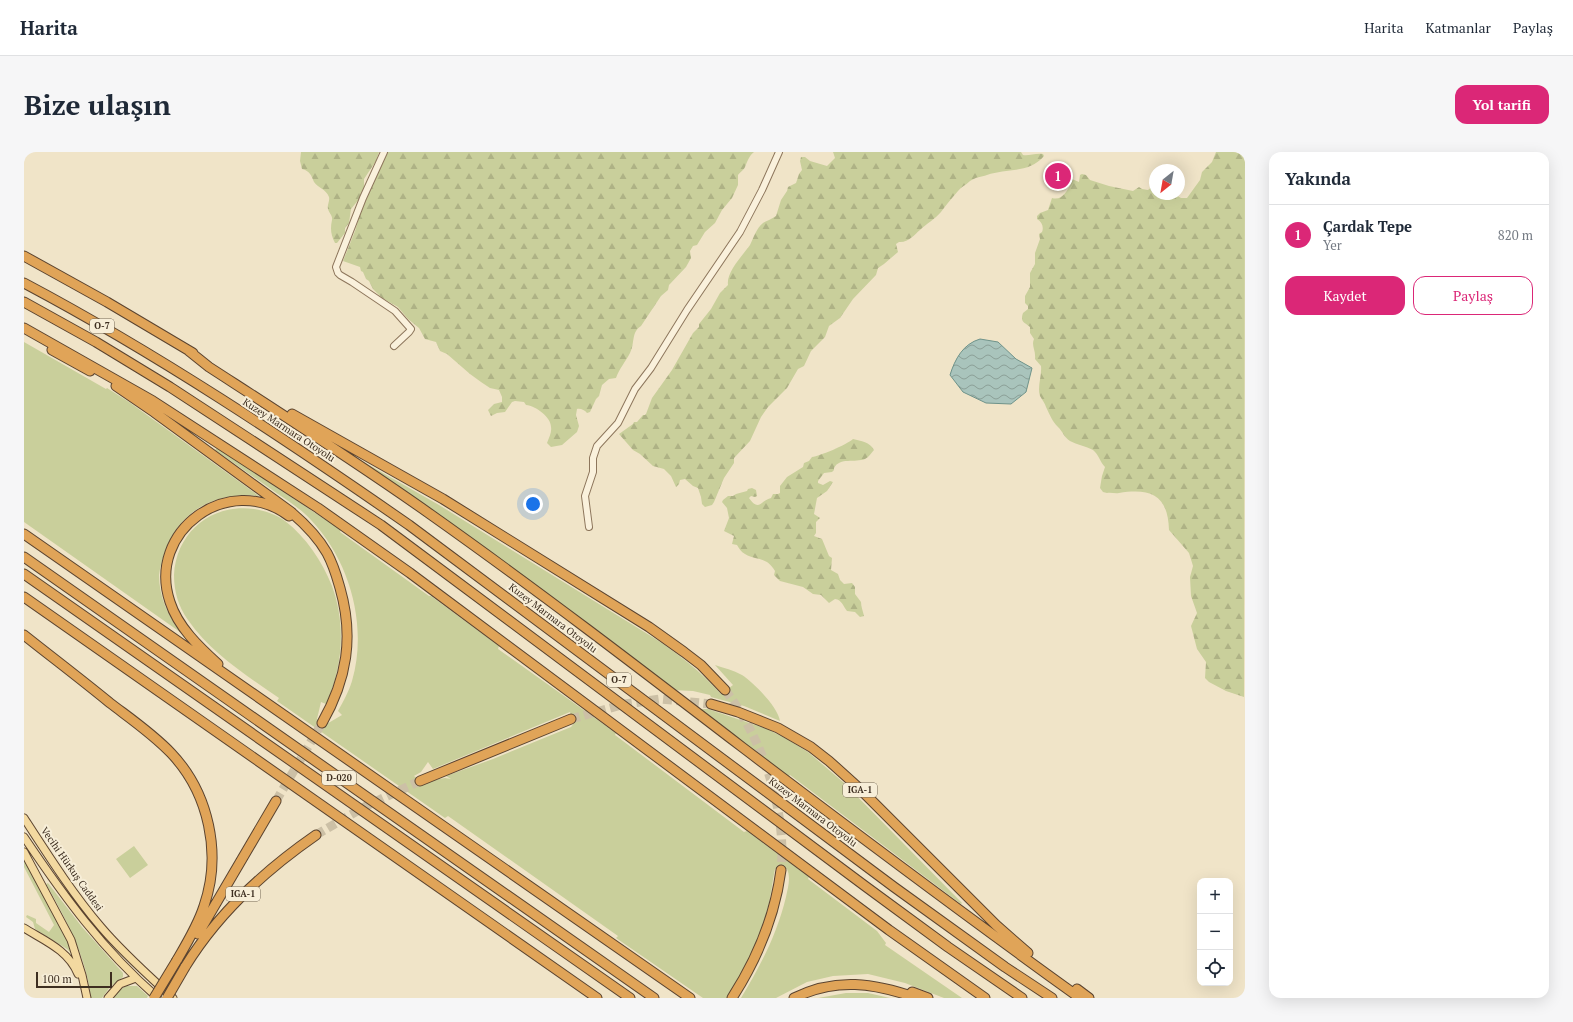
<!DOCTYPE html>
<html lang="tr">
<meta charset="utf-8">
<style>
:root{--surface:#fff;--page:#f6f6f7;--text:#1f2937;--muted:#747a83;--line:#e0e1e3;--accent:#db2777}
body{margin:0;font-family:"PT Serif",serif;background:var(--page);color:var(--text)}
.controls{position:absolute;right:12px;bottom:12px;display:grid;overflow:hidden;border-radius:8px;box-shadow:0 4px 16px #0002}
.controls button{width:36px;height:36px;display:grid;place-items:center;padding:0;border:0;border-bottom:1px solid var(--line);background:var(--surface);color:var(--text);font:20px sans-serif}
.compass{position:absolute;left:1125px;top:12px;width:36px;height:36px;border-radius:50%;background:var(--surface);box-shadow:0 4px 16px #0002;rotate:211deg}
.scale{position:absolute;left:12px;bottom:10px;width:76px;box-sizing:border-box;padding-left:4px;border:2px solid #3d2e20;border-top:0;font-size:11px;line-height:14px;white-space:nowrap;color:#3d2e20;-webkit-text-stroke:3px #f7eed8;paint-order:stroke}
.you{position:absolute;left:509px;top:352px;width:14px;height:14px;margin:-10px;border:3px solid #fff;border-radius:50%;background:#1a73e8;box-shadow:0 0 0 6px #1a73e833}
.badge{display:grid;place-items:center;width:26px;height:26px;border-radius:50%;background:var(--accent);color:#fff;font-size:13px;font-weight:700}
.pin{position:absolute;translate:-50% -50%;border:2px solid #fff;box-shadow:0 1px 4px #0006}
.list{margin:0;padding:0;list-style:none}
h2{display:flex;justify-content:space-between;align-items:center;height:52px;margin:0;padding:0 16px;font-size:17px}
h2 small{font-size:13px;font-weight:400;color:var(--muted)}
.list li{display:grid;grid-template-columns:26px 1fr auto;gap:12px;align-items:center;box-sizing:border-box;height:60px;padding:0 16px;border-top:1px solid var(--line)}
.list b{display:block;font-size:15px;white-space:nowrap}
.list p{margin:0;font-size:13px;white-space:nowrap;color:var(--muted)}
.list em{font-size:13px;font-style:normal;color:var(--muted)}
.actions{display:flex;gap:8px;padding:12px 16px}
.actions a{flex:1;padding:9px 0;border:1px solid var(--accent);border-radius:12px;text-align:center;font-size:14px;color:var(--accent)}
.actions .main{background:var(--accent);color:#fff}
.icon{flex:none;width:22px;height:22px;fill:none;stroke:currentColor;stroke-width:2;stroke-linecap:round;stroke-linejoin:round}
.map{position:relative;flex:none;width:1221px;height:846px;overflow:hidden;border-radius:12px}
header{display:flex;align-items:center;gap:24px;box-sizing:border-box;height:56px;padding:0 20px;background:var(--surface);border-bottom:1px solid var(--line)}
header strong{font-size:19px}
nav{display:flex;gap:22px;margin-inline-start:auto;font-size:14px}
.intro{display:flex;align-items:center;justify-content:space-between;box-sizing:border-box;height:96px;padding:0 24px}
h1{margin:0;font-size:28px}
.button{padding:10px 18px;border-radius:12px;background:var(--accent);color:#fff;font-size:14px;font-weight:700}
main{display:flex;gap:24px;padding:0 24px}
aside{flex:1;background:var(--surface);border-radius:12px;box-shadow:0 4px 16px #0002}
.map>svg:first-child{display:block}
.green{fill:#c9cf9b;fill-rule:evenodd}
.forest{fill:url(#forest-firs)}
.water{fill:url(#water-waves);stroke:#6f938a}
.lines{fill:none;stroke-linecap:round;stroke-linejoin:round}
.highway-tunnel{stroke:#ccc0a6;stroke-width:9;stroke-dasharray:9 4.5;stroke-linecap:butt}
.minor-casing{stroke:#8d765c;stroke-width:8}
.major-casing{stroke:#5b4430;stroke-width:9}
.highway-casing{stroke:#5b4430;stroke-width:11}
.minor{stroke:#faf1dc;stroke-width:6}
.major{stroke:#f3d9a0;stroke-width:7}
.highway{stroke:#e0a458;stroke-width:9}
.highway-bridge-casing{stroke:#5b4430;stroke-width:11;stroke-linecap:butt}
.highway-bridge{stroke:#e0a458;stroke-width:9}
.labels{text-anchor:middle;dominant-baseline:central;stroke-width:4;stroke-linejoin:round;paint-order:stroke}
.shield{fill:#f7eed8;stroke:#756857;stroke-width:1}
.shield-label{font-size:9px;font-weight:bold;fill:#3d2e20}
.street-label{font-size:10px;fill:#3d2e20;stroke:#f7eed8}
</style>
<header>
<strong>Harita</strong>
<nav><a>Harita</a><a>Katmanlar</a><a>Paylaş</a></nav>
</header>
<div class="intro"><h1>Bize ulaşın</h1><a class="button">Yol tarifi</a></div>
<main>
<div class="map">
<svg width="1221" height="846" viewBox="0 0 1221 846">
<defs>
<pattern id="forest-firs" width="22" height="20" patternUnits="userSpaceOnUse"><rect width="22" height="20" fill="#c9cf9b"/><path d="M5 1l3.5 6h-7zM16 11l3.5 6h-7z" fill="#aeb285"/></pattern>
<pattern id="water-waves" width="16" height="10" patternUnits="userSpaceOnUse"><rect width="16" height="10" fill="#a9c4bc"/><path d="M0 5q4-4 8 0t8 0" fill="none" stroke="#8ba098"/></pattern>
</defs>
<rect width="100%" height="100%" fill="#f0e4c8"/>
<path class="green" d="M0,190L82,237L83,236L105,250L235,344C194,339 157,357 142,397C139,405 136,414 135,423C135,445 144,463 156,480L0,370Z
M193,296L317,378L316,380L405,444H407L475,494L474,497L592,581L591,583L720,680L723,679L785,725L784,727L853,779L862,791L861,793L938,846H920L881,831L844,822L809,824L783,830L752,846H717C737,813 753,782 762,745C764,735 767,726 763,717H751C748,731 747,745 743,759C734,790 720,818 704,846H679L592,786L594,784L424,664L421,666L253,549L255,546C223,524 187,501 164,468C154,454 150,439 150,423C152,380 188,351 230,357C241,359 252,362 261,369C282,385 298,409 308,434C322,472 319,515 302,552L297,550L293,567L301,573L318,563L314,559C319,550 325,539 328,529C344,474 326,409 287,368C277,357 263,348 251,340C231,326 211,312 191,298ZM546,560L550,571L547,575L469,607L422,624L427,627L421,626L399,630L390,624L397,620L404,610L409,617Z
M331,305L415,353L630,486C655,502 677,520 697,542L709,533L691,513C700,516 709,518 718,523C730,531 754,555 756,569L720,554L687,545L686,543L669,539L648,538L365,328Z
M676,557H684L743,577L761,586L784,600L819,630L938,751L937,752L921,740L766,623L764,625L676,559Z
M110,694L124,713L106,726L92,707Z
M0,708L40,781L49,803L43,797L11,777L9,770L2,765L3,763L12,767V771L25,780L30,773L0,715Z
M24,731L58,775L99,821V825L86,835L78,846H67C62,804 43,769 22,732Z
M102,834H113L124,844L123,846H89L94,839Z
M822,841H844L866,846H794Z"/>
<path class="forest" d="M277,0H355L352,9L340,27V36L336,46L327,57L325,71L321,76V81L313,91H311C307,83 306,77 308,68C309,64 305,61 304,57C303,53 306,49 305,45C302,37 294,36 290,30C287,23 286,19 278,17L276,9Z
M363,0H730C725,4 724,8 721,15C720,18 716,20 714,23V33L708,46L698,58L691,71L681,80L673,93L669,94L666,99L667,106L662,115L645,133L644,138L637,144L617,174C607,180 611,192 606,201C602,209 595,217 592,226L585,227L578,233L575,244L572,247L566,260L563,261C561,258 556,256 553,257L552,263L555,274L553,280L538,293L527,295L523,291C525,286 528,280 527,275C527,265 512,254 502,253L500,250L491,249L488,250L481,260L473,261L467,264L464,258L470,252L478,250V245L475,238L466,236L457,230L446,222L423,202L416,199L412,190L401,187L395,176L384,167L374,155L358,146L349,137L345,129L342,127L339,120L337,119L336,115L319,109L331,79L337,59Z
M809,0H997L999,3C1005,4 1011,1 1019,2L1020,4C1005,22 982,16 963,23C957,25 952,25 946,29C942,33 937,35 934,39C928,46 922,53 917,60C911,67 902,72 896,78C890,83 884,91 875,90L872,92L874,100L860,112L854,116L852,123L829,147L816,166L805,174L801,185L787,199L780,214L774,217L763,236L744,255L737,265L726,289L710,306V311L700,326L690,350L688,353L681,355L678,352L677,345L674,336L669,334L661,327L656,328L655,332L652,335L647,324L640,317L629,314L616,302L609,298L595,282L609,272L610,270H613L619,263H621L622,262L628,246L648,218L669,181L675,175V172L687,157L696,141L704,133C702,120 719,103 726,93C730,85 732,77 739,71C742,69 748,67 752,64L757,48L763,39L764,35L772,31L775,22L778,18L776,9L777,5H781L786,9L803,14L811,6Z
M1192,0H1221L1220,545L1202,539L1185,530L1181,526L1182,510L1173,497L1167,474L1173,461L1167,444L1166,425L1169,414L1165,401L1145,378C1144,343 1127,336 1095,341C1091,342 1087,340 1083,341L1079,340L1076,336L1078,324L1081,315C1076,310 1075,303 1069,298C1062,294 1053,293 1046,289C1040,285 1039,280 1034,275C1028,269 1026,263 1022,255C1021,251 1018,248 1016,244C1013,235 1018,224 1017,214L1011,207C1012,198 1007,194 1010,187L1006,181V175C1000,170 996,170 999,161L1004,157V154L1001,151V144L1006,135V121L1011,112V101L1016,87L1015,82L1018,80C1020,75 1018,70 1013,67V64L1016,61L1024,58L1028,46C1038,49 1043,39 1047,32L1046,28L1048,27L1055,30L1056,23L1058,22L1062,23L1066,28L1085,34L1109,39L1115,35L1118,37L1124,38L1129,34H1131V42H1150L1157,46H1163L1176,28L1178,20L1188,10Z
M829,287C837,289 846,290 850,298C847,301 845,305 841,307C831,311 816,305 810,316V318L808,320L800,321L794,329V331L799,333L806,329L809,330L803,339L793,346L790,362L796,366L792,370V381L790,384L798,387L805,404L808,406L807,418L814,422L816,428L820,432L828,431L831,435V442L837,450C837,455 839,459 840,464L836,465L831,460L823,459C819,454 818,448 811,447L805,451L797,443L789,442L779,435L756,429L750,423L751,419C742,404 733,409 721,402C717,400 715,396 713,393L708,392L710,384L700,379L705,366L703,356L698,350L699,348L704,344H709L712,342L723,339L724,337L728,336L732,338L733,344L731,345L727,344L725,346C735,360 736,349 747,346L749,342H754L756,341V334L763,325L779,315L780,311L785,309L788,305C796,304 822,293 829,287Z"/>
<path class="water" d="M956,187L974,190L992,207L1008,216L1002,240L987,252L962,251L939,240L926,223C931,207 939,192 956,187Z"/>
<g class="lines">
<path class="highway-tunnel" d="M701,538C738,586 763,657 757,718
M547,567L601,552L637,547L687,552
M252,649L298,571
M292,683L340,655L396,629"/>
<g class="minor-casing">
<path id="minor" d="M360,0L339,46L312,115L314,121L316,123L328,130L371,159L387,177L385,180L370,194
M565,375L561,344L569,320V306L573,294L594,271L611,237L627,216L663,158L716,80L738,38L755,0"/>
</g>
<g class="major-casing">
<path id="major" d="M0,666C24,703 48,741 77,775C99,801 124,823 149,846
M0,685C41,746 78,797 134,846
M0,700L47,788L58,823L63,846
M0,776C21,789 44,798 54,822
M84,846L96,832L112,826"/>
</g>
<g class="highway-casing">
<path id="highway" d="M0,104L83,150L169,201
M0,131C134,202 261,287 385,373L870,735L981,815L1028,846
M0,150L72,190L146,235L357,373L841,734L924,795L998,846
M0,176L129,249L294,356L386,421L865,778L961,846
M28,198L66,219
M165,199L185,215C259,263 334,311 406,362C512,437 615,516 718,595C830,680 942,764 1056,846
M92,234L130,260L267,360C281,372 294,385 303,401C310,414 312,422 316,436C330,485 323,527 298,571
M268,262L419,347L625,475L660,500L677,513L701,538
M0,382L666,846
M0,405L630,846
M0,422L606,846
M0,445L573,846
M0,483C29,506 58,528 86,551C107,567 129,582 147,601C185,641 198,702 180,754C174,773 163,791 153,808
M194,512C175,495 154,475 146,450C122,379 205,319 265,364
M687,552L714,560L754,576L787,595L805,609L835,636L972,773L1004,801
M396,629L547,567
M174,782L252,649
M161,815C194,761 240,719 292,683
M1053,837L1065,846
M888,840L904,846
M708,846C733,807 751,764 757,718
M770,846C812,825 850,831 893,846"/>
</g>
<use href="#minor" class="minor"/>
<use href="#major" class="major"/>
<use href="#highway" class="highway"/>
<g class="highway-bridge-casing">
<path id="highway-bridge" d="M130,846L153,808
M143,846L161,815"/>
</g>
<use href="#highway-bridge" class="highway-bridge"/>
</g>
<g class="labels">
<g class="shield">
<rect x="66" y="167" width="24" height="14" rx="3"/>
<rect x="583" y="521" width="24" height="14" rx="3"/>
<rect x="298" y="619" width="34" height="14" rx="3"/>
<rect x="819" y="631" width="34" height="14" rx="3"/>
<rect x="202" y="735" width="34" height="14" rx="3"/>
</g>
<g class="shield-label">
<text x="78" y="174">O-7</text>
<text x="595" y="528">O-7</text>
<text x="315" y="626">D-020</text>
<text x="836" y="638">IGA-1</text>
<text x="219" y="742">IGA-1</text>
</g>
<g class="street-label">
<text transform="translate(265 278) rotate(33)">Kuzey Marmara Otoyolu</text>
<text transform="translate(529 466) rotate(37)">Kuzey Marmara Otoyolu</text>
<text transform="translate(789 660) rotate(37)">Kuzey Marmara Otoyolu</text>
<text transform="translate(48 717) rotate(55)">Vecihi Hürkuş Caddesi</text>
</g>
</g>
</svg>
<div class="controls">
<button>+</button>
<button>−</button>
<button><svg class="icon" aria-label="locate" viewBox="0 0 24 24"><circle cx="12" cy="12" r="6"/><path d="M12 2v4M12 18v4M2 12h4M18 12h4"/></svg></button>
</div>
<svg class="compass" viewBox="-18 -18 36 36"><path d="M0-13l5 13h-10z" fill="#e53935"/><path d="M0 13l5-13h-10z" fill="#747a83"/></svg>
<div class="scale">100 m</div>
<div class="you"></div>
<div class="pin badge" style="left:1034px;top:24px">1</div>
</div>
<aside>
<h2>Yakında<small></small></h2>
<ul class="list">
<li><span class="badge">1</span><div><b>Çardak Tepe</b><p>Yer</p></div><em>820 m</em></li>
</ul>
<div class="actions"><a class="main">Kaydet</a><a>Paylaş</a></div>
</aside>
</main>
